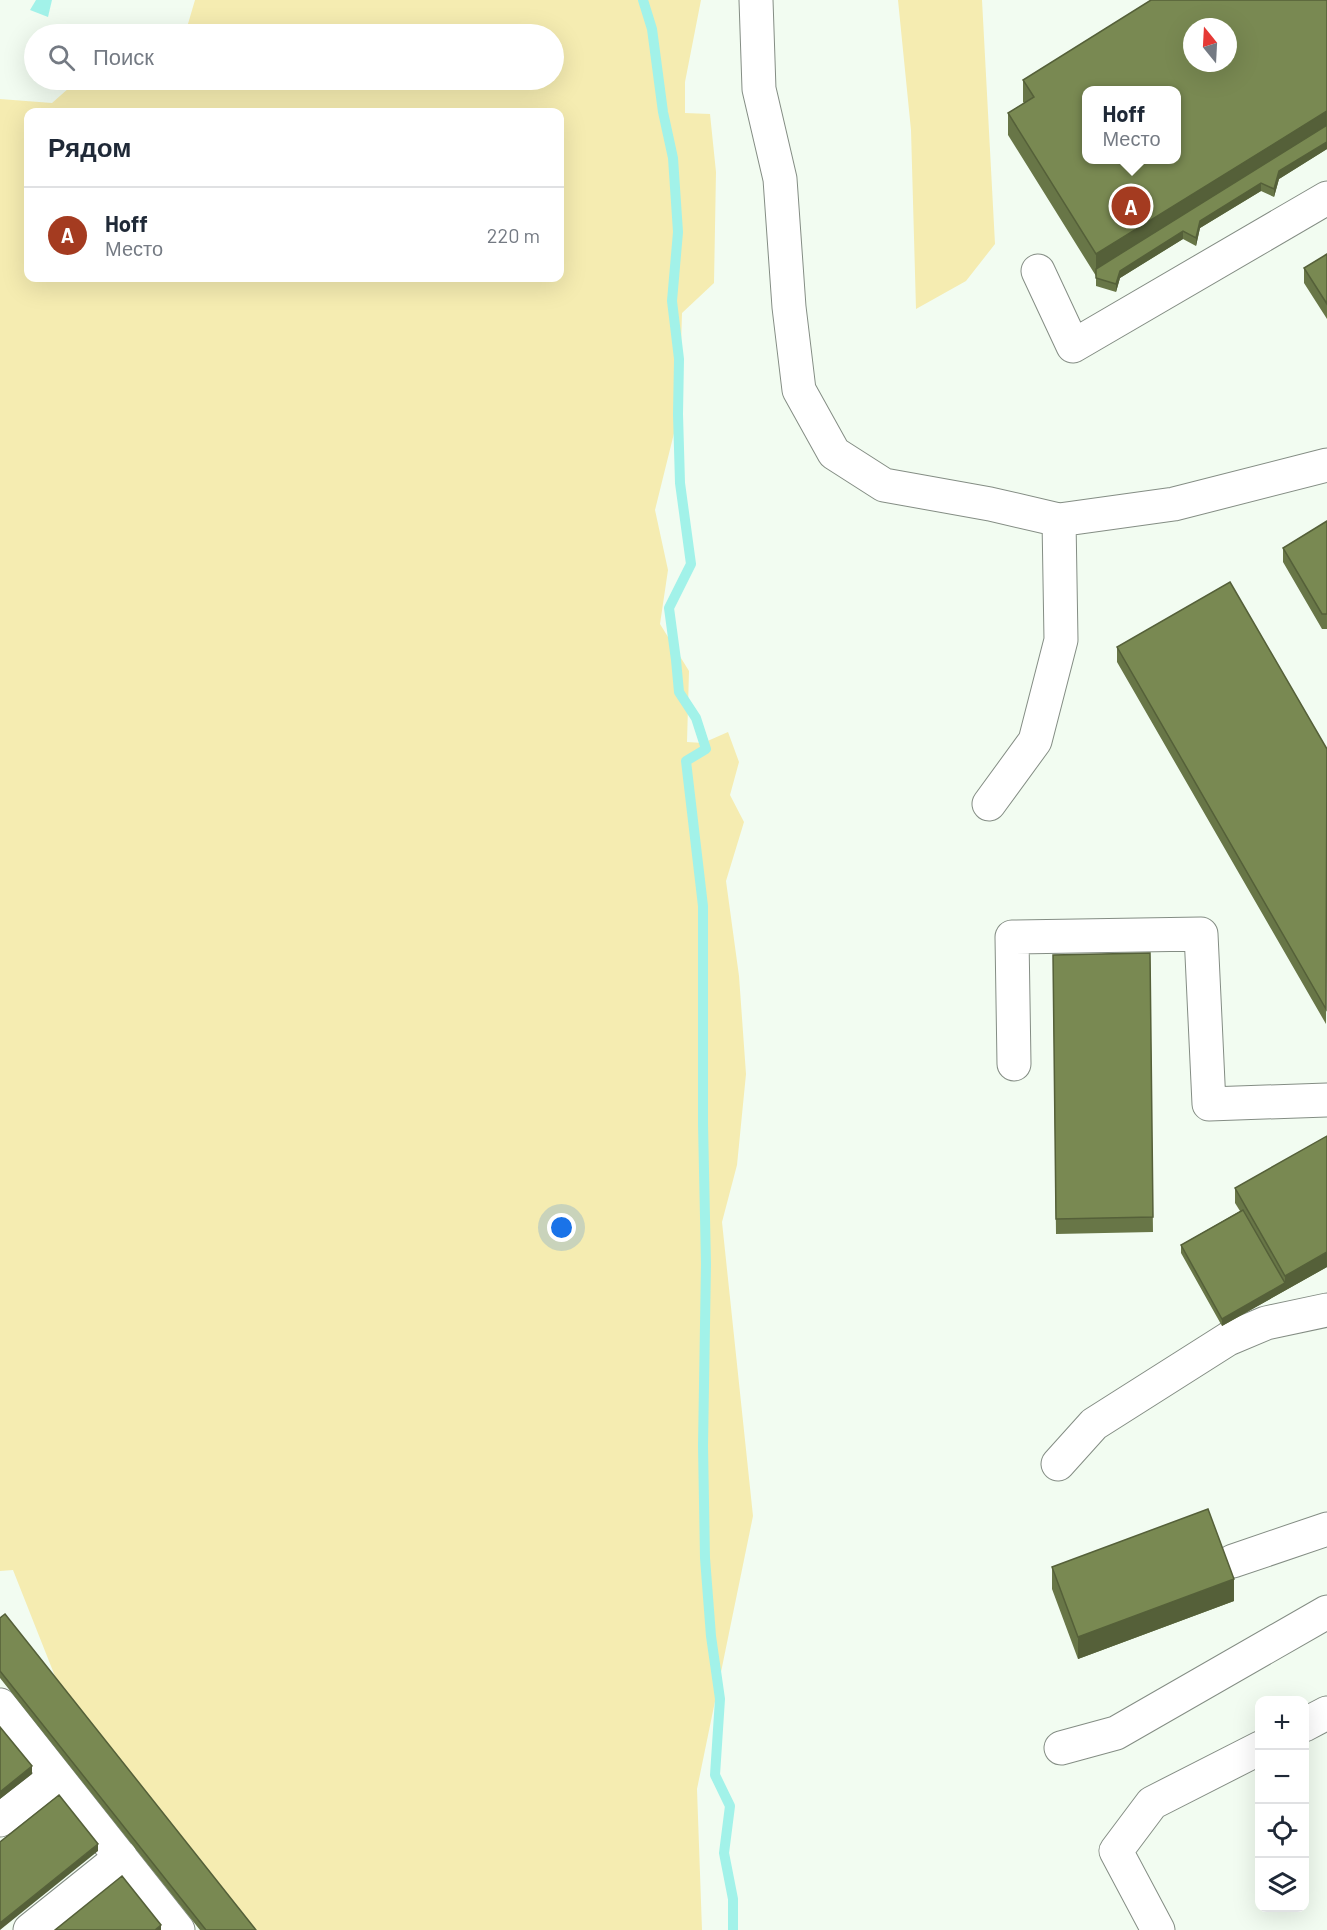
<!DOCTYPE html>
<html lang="ru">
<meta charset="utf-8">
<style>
:root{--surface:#fff;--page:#f6f6f7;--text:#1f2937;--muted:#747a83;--line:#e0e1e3;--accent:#a43b20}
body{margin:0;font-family:Barlow,sans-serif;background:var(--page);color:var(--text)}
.controls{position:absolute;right:18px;bottom:18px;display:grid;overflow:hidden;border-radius:12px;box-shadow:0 6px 24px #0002}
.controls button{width:54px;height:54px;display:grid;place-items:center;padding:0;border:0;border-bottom:2px solid var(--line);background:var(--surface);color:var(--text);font:30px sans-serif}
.compass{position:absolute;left:1183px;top:18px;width:54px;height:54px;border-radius:50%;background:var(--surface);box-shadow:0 6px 24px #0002;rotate:342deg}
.you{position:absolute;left:562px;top:1228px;width:21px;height:21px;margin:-15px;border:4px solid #fff;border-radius:50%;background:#1a73e8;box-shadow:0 0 0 9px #1a73e833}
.badge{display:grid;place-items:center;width:39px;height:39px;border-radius:50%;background:var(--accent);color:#fff;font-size:20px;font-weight:700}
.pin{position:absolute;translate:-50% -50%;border:3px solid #fff;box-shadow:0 2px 6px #0006}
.popup{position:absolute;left:1082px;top:86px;width:99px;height:78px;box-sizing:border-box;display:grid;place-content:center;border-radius:12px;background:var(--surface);filter:drop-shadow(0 2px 4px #0005);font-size:20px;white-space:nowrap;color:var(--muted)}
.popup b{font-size:22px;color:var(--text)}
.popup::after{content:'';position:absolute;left:50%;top:100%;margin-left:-12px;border:12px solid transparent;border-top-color:var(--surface)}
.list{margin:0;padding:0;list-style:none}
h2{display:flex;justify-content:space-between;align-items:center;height:78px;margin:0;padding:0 24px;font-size:26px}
h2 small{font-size:20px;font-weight:400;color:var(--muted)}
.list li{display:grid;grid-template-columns:39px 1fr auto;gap:18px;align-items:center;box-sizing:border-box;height:96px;padding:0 24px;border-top:2px solid var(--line)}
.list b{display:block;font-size:22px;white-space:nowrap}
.list p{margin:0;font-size:20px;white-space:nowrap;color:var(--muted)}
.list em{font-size:20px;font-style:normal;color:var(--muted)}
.icon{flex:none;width:33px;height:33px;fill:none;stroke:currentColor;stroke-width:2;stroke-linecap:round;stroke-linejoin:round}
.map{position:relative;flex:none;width:1327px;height:1930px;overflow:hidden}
.search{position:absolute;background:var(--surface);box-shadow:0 6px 24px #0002;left:24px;top:24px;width:540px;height:66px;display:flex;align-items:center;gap:15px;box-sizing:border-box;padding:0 21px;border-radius:33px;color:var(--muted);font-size:22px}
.panel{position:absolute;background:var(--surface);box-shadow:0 6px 24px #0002;left:24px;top:108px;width:540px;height:174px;border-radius:12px}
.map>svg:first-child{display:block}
.green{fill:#f5ecb1;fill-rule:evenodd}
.water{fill:#a2f2e9}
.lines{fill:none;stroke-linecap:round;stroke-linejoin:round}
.stream{stroke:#a2f2e9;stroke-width:10}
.minor-casing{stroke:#848d84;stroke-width:35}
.minor{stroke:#fff;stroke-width:33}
.wall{fill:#687647}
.shaded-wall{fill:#556039}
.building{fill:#798952;stroke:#556039;stroke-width:1.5;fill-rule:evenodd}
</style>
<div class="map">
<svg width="1327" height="1930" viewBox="0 0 1327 1930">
<rect width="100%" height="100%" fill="#f2fcf1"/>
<path class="green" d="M195,0H701L685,82V113L710,114L716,172L714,283L682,313L679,413L655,510L668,570L660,624L689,671L687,742L703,743L728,732L739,762L730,795L744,822L726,881L739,976L746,1074L737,1165L722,1222L753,1516L697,1789L702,1930H250L62,1694L13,1570L0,1571V99L52,103L78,80H554V34H185ZM28,112H560V278H28Z
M898,0H982L995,244L966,281L916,309L911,130Z"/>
<path class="water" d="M36,0H52L48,17L30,10Z"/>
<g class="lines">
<path class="stream" d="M643,0L652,29L663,112L673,158L678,232L672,301L679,359L678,414L680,483L691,564L669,608L676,660L679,692L696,718L706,749L686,761L703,906V1124L706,1264L703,1446L705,1558L711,1636L720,1699L715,1775L730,1806L724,1853L733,1899V1930"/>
<g class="minor-casing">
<path id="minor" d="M756,0L759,89L780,179L789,307L799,390L834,453L884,485L990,504L1059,520L1174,504L1327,465
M1038,271L1073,346L1327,198
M989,804L1035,741L1061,640L1059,520
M1014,1064L1012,937L1201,934L1209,1104L1327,1100
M1058,1464L1094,1424L1228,1339L1266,1323L1327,1310
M1233,1561L1327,1529
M0,1705L178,1930
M1304,1725L1327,1713
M1061,1748L1116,1733L1327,1612
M0,1820L56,1776
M30,1930L121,1857
M1158,1930L1116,1851L1152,1803L1260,1748"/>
</g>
<use href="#minor" class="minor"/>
</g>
<path class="wall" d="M1327,0V149L1279,179L1274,197L1261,191L1200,228L1196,246L1183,239L1120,278L1116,292L1096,286V276L1008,135V113L1024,103L1023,102V80Z
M1327,254V319L1304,283V268Z
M1327,521V629H1322L1283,562V548Z
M1117,647L1327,749L1326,1024L1117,662Z
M1150,953L1153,1232L1056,1234L1053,955Z
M1235,1188L1327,1267L1222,1326L1181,1253V1245L1240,1211L1235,1203Z
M1052,1567L1234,1601L1078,1659L1052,1589Z
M0,1618L256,1930H200L0,1678Z"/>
<path class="shaded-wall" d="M1327,111V133L1096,276V254Z
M1327,142V149L1279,179L1274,197V189L1279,171Z
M1261,183V191L1200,228L1196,246V238L1200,221Z
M1183,231V239L1120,278L1116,292V284L1120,271Z
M1327,1252V1267L1222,1326V1319L1285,1283V1276Z
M1234,1579V1601L1078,1659V1637Z
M32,1766V1774L0,1799V1792Z
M98,1844V1851L0,1930V1923Z
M161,1925V1930H155Z"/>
<path class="building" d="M1151,0H1327V111L1096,254L1008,113L1034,97L1023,80ZM1192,27H1228V63H1192ZM1086,90H1176V159H1086Z
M1327,125V142L1279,171L1274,189L1261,183L1200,221L1196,238L1183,231L1120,271L1116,284L1096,278V269Z
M1327,254V304L1304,268Z
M1327,521V614H1322L1283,548Z
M1230,582L1327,749L1326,1009L1117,647Z
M1150,953L1153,1217L1056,1219L1053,955Z
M1327,1136V1252L1285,1276L1235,1188Z
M1243,1210L1285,1283L1222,1319L1181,1245Z
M1208,1509L1234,1579L1078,1637L1052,1567Z
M5,1614L256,1930H206L0,1671V1618Z
M0,1727L32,1766L0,1792Z
M59,1795L98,1844L0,1923V1842Z
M122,1876L161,1925L155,1930H55Z"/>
</svg>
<div class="controls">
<button>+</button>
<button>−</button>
<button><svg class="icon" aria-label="locate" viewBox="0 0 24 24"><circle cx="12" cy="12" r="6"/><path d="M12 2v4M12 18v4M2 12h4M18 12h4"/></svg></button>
<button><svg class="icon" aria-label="layers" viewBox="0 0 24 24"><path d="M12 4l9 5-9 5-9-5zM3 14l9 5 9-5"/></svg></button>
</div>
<svg class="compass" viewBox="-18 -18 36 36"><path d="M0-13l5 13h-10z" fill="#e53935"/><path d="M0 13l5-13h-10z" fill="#747a83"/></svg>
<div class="you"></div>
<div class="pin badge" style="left:1131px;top:206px">A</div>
<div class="popup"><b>Hoff</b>Место</div>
<div class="search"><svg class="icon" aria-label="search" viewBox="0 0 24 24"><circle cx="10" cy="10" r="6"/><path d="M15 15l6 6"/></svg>Поиск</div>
<section class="panel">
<h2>Рядом<small></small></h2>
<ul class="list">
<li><span class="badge">A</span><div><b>Hoff</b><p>Место</p></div><em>220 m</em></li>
</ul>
</section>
</div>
